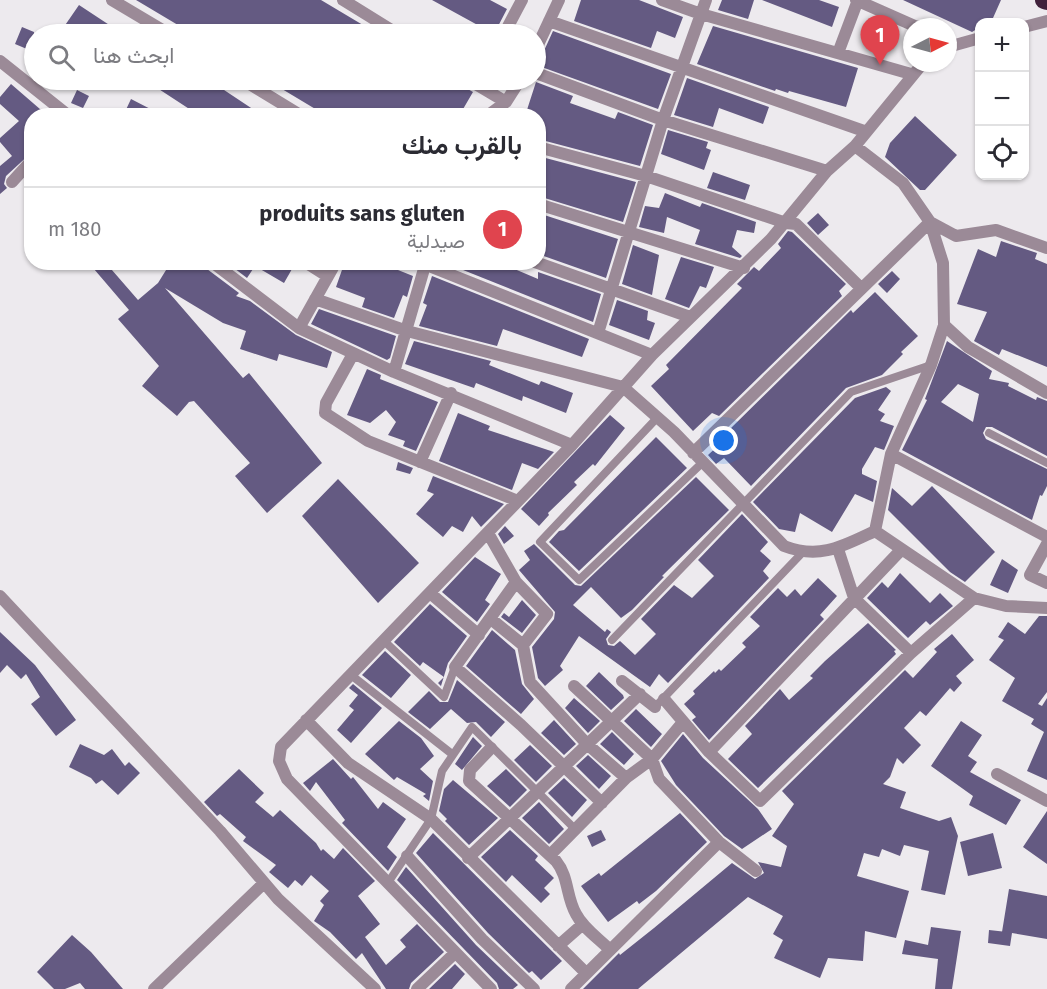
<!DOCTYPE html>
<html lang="ar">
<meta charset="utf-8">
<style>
:root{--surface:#fff;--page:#f2f2f3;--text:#2b2b33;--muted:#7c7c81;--line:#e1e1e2;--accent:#111827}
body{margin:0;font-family:"Fira Sans",Vazirmatn,sans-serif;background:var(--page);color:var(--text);direction:rtl}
.controls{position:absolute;right:18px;top:18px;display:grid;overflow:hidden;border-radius:12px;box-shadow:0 2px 4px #0004}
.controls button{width:54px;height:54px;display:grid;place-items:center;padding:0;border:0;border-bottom:2px solid var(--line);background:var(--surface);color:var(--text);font:30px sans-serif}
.compass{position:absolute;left:903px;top:18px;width:54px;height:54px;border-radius:50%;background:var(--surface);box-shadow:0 2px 4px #0004;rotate:84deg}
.you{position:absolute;left:724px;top:441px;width:21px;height:21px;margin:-15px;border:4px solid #fff;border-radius:50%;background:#1a73e8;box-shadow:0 0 0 9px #1a73e833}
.badge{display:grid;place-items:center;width:39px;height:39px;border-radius:50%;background:var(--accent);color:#fff;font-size:20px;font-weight:700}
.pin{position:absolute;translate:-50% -50px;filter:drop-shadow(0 2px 3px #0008)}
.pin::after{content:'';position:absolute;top:32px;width:21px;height:18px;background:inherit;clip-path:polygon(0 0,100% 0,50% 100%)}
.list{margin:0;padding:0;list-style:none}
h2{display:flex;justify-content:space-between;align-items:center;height:78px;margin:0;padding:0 24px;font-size:26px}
h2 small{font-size:20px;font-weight:400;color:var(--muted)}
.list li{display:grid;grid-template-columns:39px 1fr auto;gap:18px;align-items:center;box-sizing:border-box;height:84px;padding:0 24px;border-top:2px solid var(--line)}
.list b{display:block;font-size:22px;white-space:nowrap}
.list p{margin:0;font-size:20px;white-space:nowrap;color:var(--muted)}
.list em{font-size:20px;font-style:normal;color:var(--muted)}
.icon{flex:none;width:33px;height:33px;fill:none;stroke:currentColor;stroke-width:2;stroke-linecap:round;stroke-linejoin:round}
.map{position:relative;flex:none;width:1047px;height:989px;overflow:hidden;direction:ltr}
.search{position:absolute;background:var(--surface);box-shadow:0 2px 4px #0004;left:24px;top:24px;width:522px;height:66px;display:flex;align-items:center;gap:15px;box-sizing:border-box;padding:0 21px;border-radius:33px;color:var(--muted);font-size:22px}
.panel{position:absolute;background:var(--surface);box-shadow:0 2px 4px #0004;left:24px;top:108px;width:522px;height:162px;border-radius:24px;direction:rtl}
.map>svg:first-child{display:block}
.building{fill:#645a82;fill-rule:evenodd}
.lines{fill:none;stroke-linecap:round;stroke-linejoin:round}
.lane{stroke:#9b8a97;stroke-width:8}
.street{stroke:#9b8a97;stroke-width:12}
.highway{stroke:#41213b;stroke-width:18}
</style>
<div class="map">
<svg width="1047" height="989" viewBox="0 0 1047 989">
<rect width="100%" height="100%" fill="#edeaee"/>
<path class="building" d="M136,0H321L378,34H193Z
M432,0H490L507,9L494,34Z
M581,0H639L683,17L675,38L657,31L651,48L574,21Z
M722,0H754L748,19L718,10Z
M762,0H819L839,7L832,27Z
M903,0H1001L993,18L987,22H980V27L972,32Z
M79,5L123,34H59Z
M713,26L858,68L846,107L789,91L788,93L776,89L775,91L697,64Z
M22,27L34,32V52L15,44Z
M553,31L671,74L658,109L536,65V57L543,53Z
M687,78L769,107L763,124L719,108L713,127L674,115Z
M145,80H209L263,116H200Z
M267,80H452L473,92L459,116H327Z
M536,82L573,96L570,103L615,119L618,112L653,125L640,166L538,139V116H525Z
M11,84L48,116H32V152L6,176L4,184L7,188L0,194V166L12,156L0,142V138L19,121L0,104V97Z
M77,90L89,96L83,108L71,103Z
M131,99L164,116H123Z
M915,116L957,155L925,190H920L885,157L890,143Z
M668,130L708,142L706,148L711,150L704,170L661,154Z
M538,156L636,182L623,222L538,196Z
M713,172L750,185L745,200L707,188Z
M665,193L700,207L702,203L756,222L754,233L737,230L732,247L742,256L740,258L695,244L700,230L667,217L664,233L639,227L645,206L659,208Z
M538,213L618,239L606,278L538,254Z
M818,213L829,225L818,235L807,223Z
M788,231L792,232L846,284L839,291L842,296L719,416L712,413L693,431L651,386L669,369L666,365L742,288L737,284L754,267L759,271L781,248L778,244Z
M1001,241L1037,253L1035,259L1047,264V367L1002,349L999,355L974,341L987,312L957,304L978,249L996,257Z
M633,245L659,255L652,295L622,284Z
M681,257L714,267L706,288L700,286L689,308L665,299Z
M88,262H105L138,300L158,283L171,262H204L207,269L239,293L236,296L250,301L296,335L332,352L327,368L279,354L277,361L240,349L246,331L223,323L165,288L243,378L249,373L322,463L267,513L235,476L250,463L194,401L189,402L177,416L142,386L159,366L118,319L129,310Z
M226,262H296L284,283L255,266L247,278Z
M351,262H378L413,276L407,297L403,295L394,318L362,307L365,298L336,287L343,267L349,269Z
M443,262H498L538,279V272L601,294L593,322Z
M892,271L900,279L887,293L878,284Z
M432,276L589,339L582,357L503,329L497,346L419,326L427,305L423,303Z
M875,292L918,336L901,352L903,354L882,375L846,388L751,486L724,458L716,464L708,455L734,431L731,428L851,310L853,313Z
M617,300L648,311L647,320L655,323L649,340L609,325Z
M319,309L396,336L390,358L387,360L311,324Z
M414,341L491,361L489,365L539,385L541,381L573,393L566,413L523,396L522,401L476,383L474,388L405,364Z
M947,341L992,371L989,379L1009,383L1008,386L1036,400L1037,397L1047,401V456L992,427H986L983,433L986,439L1047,469V486L1042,496L1040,495L1032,520L902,450L927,400L925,399ZM958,384L979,394L973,422L941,402Z
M367,369L381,375L380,379L438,402L416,451L403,446L405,441L388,435L396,422L386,410L370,423L347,415Z
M886,387L891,391L878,410L885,414L880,421L894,426L884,450L875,447L862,469V474L877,481L873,502L855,494L832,532L800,513L795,532L779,529L753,502L855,398Z
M458,413L490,426L488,430L554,452L538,469L522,463L512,490L439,461Z
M610,415L625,428L595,466L593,464L574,482L577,485L548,513L549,515L539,526L521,509Z
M656,437L687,468L579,571L549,542L559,531L564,530Z
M398,462L413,468L410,474L396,470Z
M433,476L504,504L481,527L472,516L463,532L452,526L443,537L416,514L434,494L427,491Z
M696,477L729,510L662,576L664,577L632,610L621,618L591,587L573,605L605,632L607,629L611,632L606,639L608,645L614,646L620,641L635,655L656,634L641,619L674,585L692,598L714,576L698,560L742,514L768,542L760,551L771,561L763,571L769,578L668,683L659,674L650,687L579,636L560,666L563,670L545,686L538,678L532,647L554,619L555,612L519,570L530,560L524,551L534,544L575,585L581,586Z
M338,479L419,563L378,603L302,516Z
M932,486L995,552L965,582L950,572L888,510L892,488L912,506Z
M505,526L514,536L504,544L498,534Z
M475,557L501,574L485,600L490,604L477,622L442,592Z
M1002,559L1018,570L1008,593L990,585Z
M900,573L930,603L940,593L953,606L930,625L926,621L908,638L867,598L882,582L888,588Z
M818,578L837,596L820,615L824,619L709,740L692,720L696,717L684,704L695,694L693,691L714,671L715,673L719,669L721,671L746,647L742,643L760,626L750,617L778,588L787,597L795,589L801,596Z
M522,600L536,615L522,633L501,617L504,613L509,617Z
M430,604L467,636L448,663L441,686L438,683L444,677L423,662L420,666L394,642Z
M1039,616H1047V692L1038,704L1042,706L1047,698V780L1027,771L1044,732L1031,724L1034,719L1002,701L1015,678L989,660L1004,640L998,637L1008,622L1025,634Z
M868,623L896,650L894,651L896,654L758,788L728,759L752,734L745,726L780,689L789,700L813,678L810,676L825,661Z
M492,630L515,650L522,684L534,699L521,714L466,666Z
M0,632L35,665L76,720L56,736L31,704L40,697L26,674L21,679L7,665L0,673Z
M952,634L974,660L956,676L962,683L954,692L950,688L926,716L920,711L904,728L921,745L903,764L897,758L890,777L883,784L906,792L900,808L939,821L951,817L958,836L945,895L921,890L929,851L904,845L900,856L882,849L879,857L864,853L857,876L909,891L896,938L865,931L863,961L828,958L820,978L774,958L783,940L773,934L783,916L748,897L638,989H583L619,953L620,955L654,928L732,863L755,879L764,873L758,862L781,867L787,846L772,836L794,804L782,791L905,670L913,678L937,652L934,649Z
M385,651L411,675L391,698L362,675Z
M599,672L623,695L624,698L611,710L586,686Z
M457,680L505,722L491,737L476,722L467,723L451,709L430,729L408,712L429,691L440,702H448Z
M353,684L382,708L351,743L337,730L354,710L349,706L358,695L349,688Z
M574,698L600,721L588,733L565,708Z
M636,709L662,734L651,747L624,721Z
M554,720L576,744L564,755L541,733Z
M399,721L421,738L434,756L420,769L433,781L429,801L423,796L426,794L397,777L394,780L365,754Z
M961,721L982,735L968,756L977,762L970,772L1021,800L1006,825L969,805L973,796L931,766Z
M612,732L634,754L624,765L600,744Z
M683,734L703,758L758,809L772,829L742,849L724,836L676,785L661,761Z
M473,737L482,746L462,770L455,764Z
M80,744L104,755L112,749L125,766L129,762L140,773L118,795L102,780L96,784L91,778L69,767Z
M530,745L552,766L536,782L514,760Z
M588,755L611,776L599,789L576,766Z
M333,759L351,779L353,777L378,809L383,802L406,819L387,847L397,857L388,871L342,823L345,820L316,782L310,791L303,783Z
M239,769L264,793L255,802L273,817L280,810L316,843L321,851L323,849L334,859L343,848L375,881L358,896L380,924L365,937L386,965L406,947L400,940L417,924L444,952L411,983L409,989H386L362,953L356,959L330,932L314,921L324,905L320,901L329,891L311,875L302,886L295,880L288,888L269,872L276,865L243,841L246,837L220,814L217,816L204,802Z
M506,769L527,790L510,807L487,786Z
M564,778L587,800L572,817L548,793Z
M453,780L498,818L469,845L445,821L447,819L439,811L444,789Z
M539,802L564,829L549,844L522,818Z
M1047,811V864L1023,847Z
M680,813L707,842L656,891L639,904L637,901L608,922L581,886L599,873L601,876Z
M510,830L538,856L535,860L554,878L544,888L550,894L541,903L512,875L506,882L481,857Z
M601,830L606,840L592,847L587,836Z
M433,833L562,961L541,980L532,971L529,973L488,933L416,853Z
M993,833L1002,868L968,876L960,842Z
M406,867L476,945L518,985L513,989H499L497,983L397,880Z
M1009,889L1047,896V939L1012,933L1010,946L988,943L989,930L1007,932H1002Z
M931,927L961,931L952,989H935L938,959L902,954L905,940L928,945Z
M72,935L91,952L123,989H85L80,983L65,989H54L37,972Z
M455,964L465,974L452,989H429Z"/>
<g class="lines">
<path class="lane" d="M656,419L540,542L579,580L702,463
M989,433L1047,463
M612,640L851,392L931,365
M384,641L444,697L455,667
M351,675L452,754
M655,707L802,553
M387,884L431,819L442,771L472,727L575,829"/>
<path class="street" d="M112,0L169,34
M343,0L398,34
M662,0L701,14L911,74
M856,0L917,27
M549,21L864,131
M1024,27L1047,21
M504,34L522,0
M948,47L980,38
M536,49L559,0
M838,53L858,0
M0,61L69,116
M536,73L663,120L827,171
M243,80L302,116
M469,80L506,102
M487,116L506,102L520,80
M538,147L646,176L786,223L796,224L861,288
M12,182L32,160
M538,204L744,268
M212,262L299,328L336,262
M305,262L327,276
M419,262L652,355
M535,262L690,317
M315,299L407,331L623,387L674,432L784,546C820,560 843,546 875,531L891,454L931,365L944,325L943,263L930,222L903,183L855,146
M944,325L968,347L1047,393
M299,328L394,372L572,445
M598,333L663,120L706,0
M353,354L326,403L325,413L368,441L518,501
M394,372L426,262
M693,453L930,222L956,236L996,230L1047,248
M891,454L1047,537
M420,462L451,393
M875,531L974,598L1006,606L1047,608
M488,533L516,582L547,614L523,645
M1047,544L1030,575L1047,583
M838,549L854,598L911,653
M516,582L455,667L521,725L602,803
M430,593L479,635
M0,596L220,831L278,899L375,989
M491,619L523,645L530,682L587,744L626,778
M622,681L655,707
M574,686L652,759L659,779L719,842L756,871
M664,699L709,752L901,550
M306,720L348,763L431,819L585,972
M491,748L470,770L469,781L556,861C569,877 566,897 576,914C583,928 598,938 609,949
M709,752L760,801L911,653L974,598
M997,774L1047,801
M550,855L626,778L652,759L683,722
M407,856L482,939L534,989
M468,858L640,694
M558,946L583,924
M154,989L264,883
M417,989L455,953
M491,989L287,779L279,761L281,747L572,445L652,355L771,239L827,171L855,146L923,63
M571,989L719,842"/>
<path class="highway" d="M1044,0L1047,1"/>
</g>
</svg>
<div class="controls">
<button>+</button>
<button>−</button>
<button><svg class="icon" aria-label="locate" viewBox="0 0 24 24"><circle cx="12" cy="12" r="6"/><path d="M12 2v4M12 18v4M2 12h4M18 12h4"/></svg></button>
</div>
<svg class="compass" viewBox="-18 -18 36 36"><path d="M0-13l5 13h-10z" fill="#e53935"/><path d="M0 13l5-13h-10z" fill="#7c7c81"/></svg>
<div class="you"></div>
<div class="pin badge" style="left:880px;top:65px;background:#e0444e">1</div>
<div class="search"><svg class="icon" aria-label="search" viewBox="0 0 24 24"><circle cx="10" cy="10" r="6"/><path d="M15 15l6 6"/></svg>ابحث هنا</div>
<section class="panel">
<h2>بالقرب منك<small></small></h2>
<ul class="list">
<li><span class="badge" style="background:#e0444e">1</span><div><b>produits sans gluten</b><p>صيدلية</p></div><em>180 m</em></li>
</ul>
</section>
</div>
